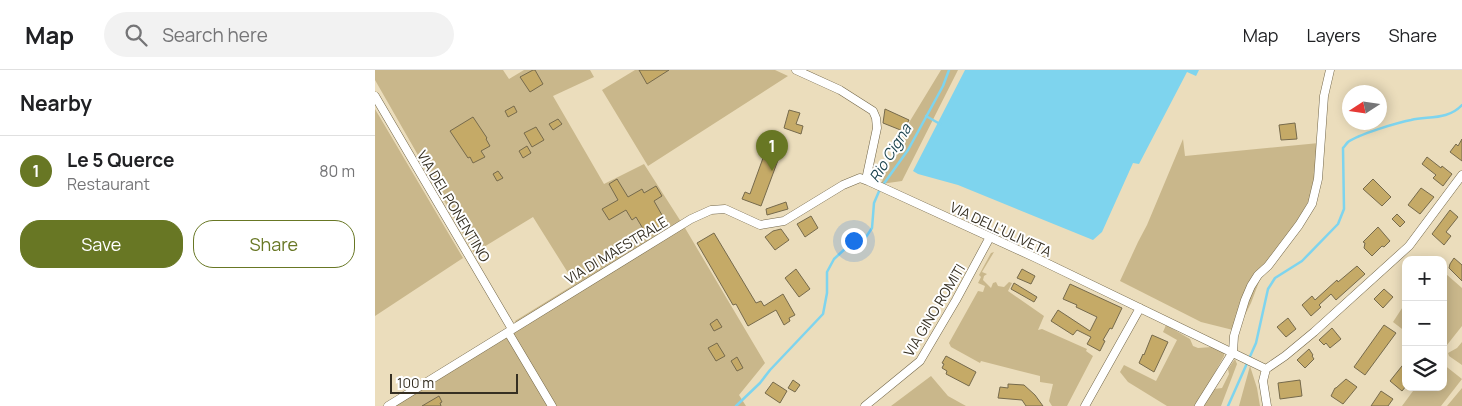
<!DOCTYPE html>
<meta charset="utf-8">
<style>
:root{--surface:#fff;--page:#f2f2f2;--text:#202124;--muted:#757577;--line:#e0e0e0;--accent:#687724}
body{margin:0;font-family:Manrope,sans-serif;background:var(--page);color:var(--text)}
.controls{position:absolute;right:15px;bottom:15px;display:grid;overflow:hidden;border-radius:10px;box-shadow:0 2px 12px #0003}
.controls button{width:45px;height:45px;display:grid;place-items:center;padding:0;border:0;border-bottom:1px solid var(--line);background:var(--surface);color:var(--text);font:25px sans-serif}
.compass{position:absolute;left:967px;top:15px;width:45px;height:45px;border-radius:50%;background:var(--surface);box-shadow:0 2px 12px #0003;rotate:258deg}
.scale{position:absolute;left:15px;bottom:12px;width:128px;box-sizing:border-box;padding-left:5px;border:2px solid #352f22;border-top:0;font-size:14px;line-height:18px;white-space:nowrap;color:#352f22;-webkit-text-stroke:4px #fff;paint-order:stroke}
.you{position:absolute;left:478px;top:170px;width:18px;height:18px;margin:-12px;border:4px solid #fff;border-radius:50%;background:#1a73e8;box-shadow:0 0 0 8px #1a73e833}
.badge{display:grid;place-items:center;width:32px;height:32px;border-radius:50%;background:var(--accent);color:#fff;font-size:16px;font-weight:700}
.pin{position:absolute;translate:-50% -41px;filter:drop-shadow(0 1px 2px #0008)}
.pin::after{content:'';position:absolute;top:26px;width:18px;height:15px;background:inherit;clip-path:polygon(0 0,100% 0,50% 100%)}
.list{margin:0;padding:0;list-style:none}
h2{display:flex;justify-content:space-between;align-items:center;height:65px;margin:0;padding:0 20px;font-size:21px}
h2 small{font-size:16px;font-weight:400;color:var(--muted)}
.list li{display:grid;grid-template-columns:32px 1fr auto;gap:15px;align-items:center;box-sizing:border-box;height:70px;padding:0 20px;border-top:1px solid var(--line)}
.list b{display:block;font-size:19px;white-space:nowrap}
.list p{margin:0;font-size:16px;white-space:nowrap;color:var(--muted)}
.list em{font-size:16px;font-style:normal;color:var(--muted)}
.actions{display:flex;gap:10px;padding:15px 20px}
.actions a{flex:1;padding:11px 0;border:1px solid var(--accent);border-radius:20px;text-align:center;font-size:18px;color:var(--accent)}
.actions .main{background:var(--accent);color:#fff}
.icon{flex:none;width:28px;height:28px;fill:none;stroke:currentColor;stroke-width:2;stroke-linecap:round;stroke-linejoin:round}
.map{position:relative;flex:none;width:1087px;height:336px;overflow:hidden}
header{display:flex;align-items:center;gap:30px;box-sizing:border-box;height:70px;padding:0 25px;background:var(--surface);border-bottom:1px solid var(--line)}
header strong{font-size:24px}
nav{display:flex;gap:28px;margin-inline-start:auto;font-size:18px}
.search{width:350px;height:45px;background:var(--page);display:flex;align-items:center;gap:12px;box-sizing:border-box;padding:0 18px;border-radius:28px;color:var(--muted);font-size:19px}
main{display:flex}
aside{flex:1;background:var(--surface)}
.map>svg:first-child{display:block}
.green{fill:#c9b78b}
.water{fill:#7ed4ee}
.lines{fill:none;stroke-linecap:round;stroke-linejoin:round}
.stream{stroke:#7ed4ee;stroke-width:2.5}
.building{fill:#c5aa67;stroke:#766a4c}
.minor-casing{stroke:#726648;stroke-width:9}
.minor{stroke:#fff;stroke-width:8}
.labels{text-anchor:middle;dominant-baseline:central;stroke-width:4;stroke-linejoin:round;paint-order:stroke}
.street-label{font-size:14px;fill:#352f22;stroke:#fff}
.water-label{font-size:15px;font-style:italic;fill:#1b434e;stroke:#fff}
</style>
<header>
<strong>Map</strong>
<div class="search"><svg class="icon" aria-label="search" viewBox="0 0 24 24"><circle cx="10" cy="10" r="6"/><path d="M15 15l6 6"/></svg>Search here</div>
<nav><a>Map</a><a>Layers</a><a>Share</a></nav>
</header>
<main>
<aside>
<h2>Nearby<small></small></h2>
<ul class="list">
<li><span class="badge">1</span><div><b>Le 5 Querce</b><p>Restaurant</p></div><em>80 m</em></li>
</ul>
<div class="actions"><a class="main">Save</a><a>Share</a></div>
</aside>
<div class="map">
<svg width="1087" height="336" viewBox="0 0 1087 336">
<rect width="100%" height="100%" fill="#ebddbc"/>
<path class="green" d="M0,0H128L134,9L149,0H215L219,7L178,26L229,114L269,94L310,158L390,293L364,325L371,336H19L144,258L140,251L200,214L158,147L99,183L0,10Z
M260,0H400L413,6L273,96L227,20Z
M566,0H583L527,111L506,114L524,69Z
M0,39L88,188L0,246Z
M808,69L810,86L944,73L937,125L926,144L887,204L876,233L862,261L826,252L745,211L763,172L772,155Z
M619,182L607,202L612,204L609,206L608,210L616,218L618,213L621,212L623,216L629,217L634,212L637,213L633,221L669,246L663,260L667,259L712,279L711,281L718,286L692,336H677L674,331L678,314L665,312V306L606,291L605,293L576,277L574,273L603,221L608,222L610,216L603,213L606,207L604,205L616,183Z
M1071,204L1087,218V256L1068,280V207Z
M1031,232V262L1018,252Z
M791,255L815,269L818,276L823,278L837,277L849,282V286C840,302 831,319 820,336H792L753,312L745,302L749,295L781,311L802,270L788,262Z
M1087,272V295L1074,286L1073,283L1082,278Z
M860,289L862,294L846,336H828L839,319L847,318L854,304L853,299Z
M1068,294L1087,309L1066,336H1027L1041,317H1068Z
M875,296L882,318L885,336H864Z
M556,306L573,326L591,336H516Z
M1087,318V336H1072Z"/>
<path class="water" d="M590,0H824L821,6L812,2L764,94L758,93L727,162L718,170L583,115L543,104L538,101Z"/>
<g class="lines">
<path class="stream" d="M551,46L565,54
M361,336L385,313L395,300L448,244L452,223V202L459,189L471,178L487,173L497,158L499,133L505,119L533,80L568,16L574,0
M853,336L881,273L893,219L900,208L927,191L963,154L969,139L968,78C970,76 971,74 973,72C982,65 1024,52 1036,50C1054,46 1073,50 1087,35"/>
</g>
<path class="building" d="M158,0H160L168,14L155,22L145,7Z
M264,0H294L272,14Z
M139,36L142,42L133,47L130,41Z
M510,39L534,50L528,61L508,53Z
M414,40L425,43L421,54L428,56L426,64L409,58Z
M98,47L112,68L111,69L115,76L106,81L110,87L98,93L95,87L93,88L75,61Z
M183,49L187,54L178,60L174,54Z
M920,53L922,69L906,70L904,55Z
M161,57L169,70L157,77L149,63Z
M1087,69V91L1075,82L1081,74L1083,76Z
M152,76L156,83L148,88L144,81Z
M392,77L406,82L386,136L367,129L370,122L375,124Z
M1052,87L1066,98L1067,96L1077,104L1068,116L1058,108L1061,105L1047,94Z
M123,101L128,108L122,111L118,104Z
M242,109L253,127L267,119L269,123L281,116L287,126L279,131L292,154L275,164L273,160L270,162L261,147L257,150L251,140L234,150L227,139L243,130L234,114Z
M998,109L1016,127L1007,136L988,119Z
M1046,118L1059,127L1045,144L1033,135Z
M411,132L413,139L392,145L391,139Z
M1075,140L1083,147L1071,162L1076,166L1069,175L1057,164Z
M1022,144L1030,152L1025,157L1017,149Z
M436,146L443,158L430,167L422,154Z
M1003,157L1015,171L1009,177L1007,176L997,186L989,178L990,173L988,172Z
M406,159L414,170L400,180L390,167L398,161Z
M339,163L381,233L386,231L389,236L408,224L420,245L414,248L415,251L409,255L401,240L373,256L361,234L358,235L322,173Z
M1079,188L1087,195V211L1074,198L1075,194Z
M982,196L990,204L961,230L956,224L944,235L946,237L936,246L927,235L937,226L940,230L962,210L963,212Z
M421,199L435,219L424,227L410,208Z
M647,199L660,206L656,214L642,208Z
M639,213L662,227L659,232L636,219Z
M695,214L747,238L737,259L735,258L728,270L730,271L725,281L712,274L716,267L702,260L698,265L676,251L683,240L715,261L722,247L701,237L702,235L688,229Z
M1009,219L1018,227L1008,238L999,229Z
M913,248L921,259L911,267L902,257Z
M342,249L347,257L339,261L335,254Z
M1009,255L1021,263L990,305L979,297Z
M957,258L966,269L955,278L951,273L949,275L944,270Z
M777,265L793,272L779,302L764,293L768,284L769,285Z
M342,273L350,286L341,291L333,278Z
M934,279L938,285L937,286L939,289L930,298L922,290Z
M571,286L601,302L594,316L571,304L572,301L567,298L569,294L567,293Z
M362,287L368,298L362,301L356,291Z
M1031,291V316L1027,321L1015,311Z
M971,309L982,317L968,334L956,326L960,318H961Z
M418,310L425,315L420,322L413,318Z
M925,310L927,326L905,329L903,313Z
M398,312L412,321L405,333L390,323Z
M633,314L649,315L660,325L668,336H651L647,330L623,328L625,317L633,318Z
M1006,321L1018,329L1013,336H996Z
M64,326L67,332L65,333L66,336H47Z"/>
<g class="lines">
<g class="minor-casing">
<path id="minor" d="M421,0L465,20L498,41L501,48L502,58L492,105L493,111L661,188L891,299
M0,26L137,259
M133,262L177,336
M13,336L316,149L336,140L350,139L385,155L409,151L468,115L485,108L493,111
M490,336L545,291L581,230L615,167
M710,336L765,238
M824,336L858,282L859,266L870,230L876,216L883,205L893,196L924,155L937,134L943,109L949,26L955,0
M892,336L888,311L891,299L910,286L939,262L1034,176L1087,105"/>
</g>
<use href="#minor" class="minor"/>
</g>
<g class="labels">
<g class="street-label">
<text transform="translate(79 136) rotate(59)">VIA DEL PONENTINO</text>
<text transform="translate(626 159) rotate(25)">VIA DELL'ULIVETA</text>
<text transform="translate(241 180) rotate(-31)">VIA DI MAESTRALE</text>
<text transform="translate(559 240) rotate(-59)">VIA GINO ROMITI</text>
</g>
<g class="water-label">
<text transform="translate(515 83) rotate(-58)">Rio Cigna</text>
</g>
</g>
</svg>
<div class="controls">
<button>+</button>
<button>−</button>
<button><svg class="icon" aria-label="layers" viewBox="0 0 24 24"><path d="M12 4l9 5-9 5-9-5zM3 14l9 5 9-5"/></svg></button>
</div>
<svg class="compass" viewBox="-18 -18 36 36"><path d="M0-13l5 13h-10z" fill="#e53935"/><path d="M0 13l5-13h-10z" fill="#757577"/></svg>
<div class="scale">100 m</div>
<div class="you"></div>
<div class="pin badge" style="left:397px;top:101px">1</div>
</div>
</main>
